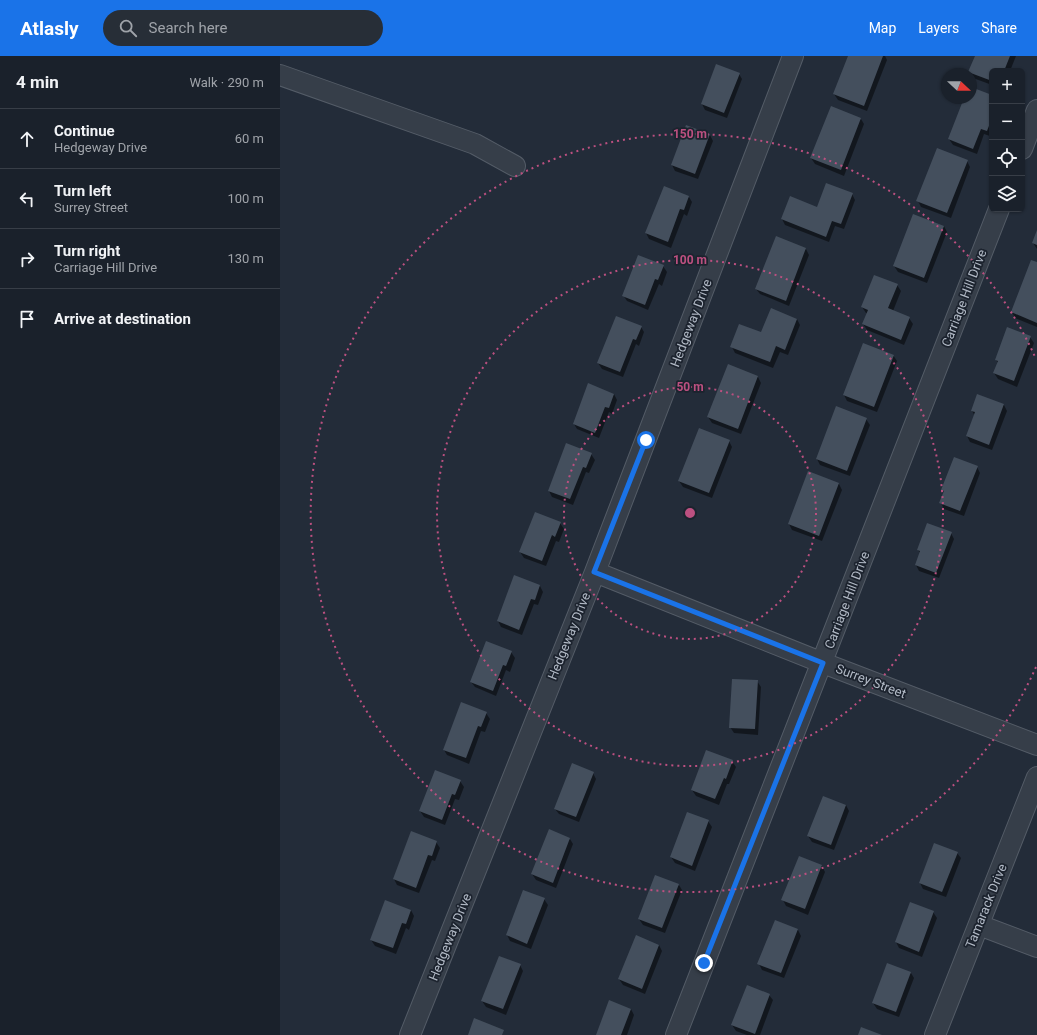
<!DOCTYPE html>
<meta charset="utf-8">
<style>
:root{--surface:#1a212b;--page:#272e37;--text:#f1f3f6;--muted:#9fa3a9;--line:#383e47;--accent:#1a73e8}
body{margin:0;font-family:Roboto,sans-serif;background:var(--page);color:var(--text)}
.controls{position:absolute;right:12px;top:12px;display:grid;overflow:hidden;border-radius:6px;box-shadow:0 1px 3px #0004}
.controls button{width:36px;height:36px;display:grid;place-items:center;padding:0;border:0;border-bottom:1px solid var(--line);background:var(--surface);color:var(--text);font:20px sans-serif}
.compass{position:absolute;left:661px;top:12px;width:36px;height:36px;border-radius:50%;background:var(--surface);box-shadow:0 1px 3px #0004;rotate:112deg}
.stop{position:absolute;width:12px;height:12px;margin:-9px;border:3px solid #1a73e8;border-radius:50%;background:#fff}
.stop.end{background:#1a73e8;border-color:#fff;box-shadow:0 1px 4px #0008}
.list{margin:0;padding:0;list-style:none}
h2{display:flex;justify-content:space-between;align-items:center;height:52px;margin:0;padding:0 16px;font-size:17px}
h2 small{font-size:13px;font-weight:400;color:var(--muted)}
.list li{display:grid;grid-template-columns:26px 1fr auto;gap:12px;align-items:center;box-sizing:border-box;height:60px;padding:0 16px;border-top:1px solid var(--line)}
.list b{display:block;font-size:15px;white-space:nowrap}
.list p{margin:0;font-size:13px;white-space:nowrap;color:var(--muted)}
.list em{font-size:13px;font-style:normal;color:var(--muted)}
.icon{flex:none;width:22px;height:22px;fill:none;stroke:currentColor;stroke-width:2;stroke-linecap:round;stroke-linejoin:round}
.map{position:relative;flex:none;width:757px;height:979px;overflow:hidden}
header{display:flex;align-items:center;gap:24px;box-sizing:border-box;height:56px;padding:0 20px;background:var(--accent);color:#fff}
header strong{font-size:19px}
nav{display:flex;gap:22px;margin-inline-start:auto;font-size:14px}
.search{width:280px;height:36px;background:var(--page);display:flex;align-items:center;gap:10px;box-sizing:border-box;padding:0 14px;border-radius:22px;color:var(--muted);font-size:15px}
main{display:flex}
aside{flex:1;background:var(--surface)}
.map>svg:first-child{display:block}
.shadow{fill:#0007}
.building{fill:#444f5d}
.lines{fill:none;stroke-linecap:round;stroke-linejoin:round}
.minor-casing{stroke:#545c67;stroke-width:22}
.minor{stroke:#363e49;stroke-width:20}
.route{stroke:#1a73e8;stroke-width:5}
.ring{fill:none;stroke:#bc5080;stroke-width:2;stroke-dasharray:2 4}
.labels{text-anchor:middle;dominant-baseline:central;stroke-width:3.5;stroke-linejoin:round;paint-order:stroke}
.street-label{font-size:13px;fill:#b1b9c5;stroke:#1c232e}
.centre{fill:#bc5080;stroke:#1c232e;stroke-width:2}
.ring-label{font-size:12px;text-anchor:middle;font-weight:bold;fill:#bc5080;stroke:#1c232e;stroke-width:3.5;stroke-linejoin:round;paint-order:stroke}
</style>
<header>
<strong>Atlasly</strong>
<div class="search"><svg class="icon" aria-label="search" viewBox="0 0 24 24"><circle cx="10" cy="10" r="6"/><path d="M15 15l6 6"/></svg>Search here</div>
<nav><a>Map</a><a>Layers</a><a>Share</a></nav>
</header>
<main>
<aside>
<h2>4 min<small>Walk · 290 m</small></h2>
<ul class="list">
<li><svg class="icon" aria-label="ahead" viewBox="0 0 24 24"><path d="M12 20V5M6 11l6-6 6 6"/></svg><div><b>Continue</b><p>Hedgeway Drive</p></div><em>60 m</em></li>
<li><svg class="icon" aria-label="left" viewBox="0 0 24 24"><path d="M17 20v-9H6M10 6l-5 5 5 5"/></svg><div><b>Turn left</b><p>Surrey Street</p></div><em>100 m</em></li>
<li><svg class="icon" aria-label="right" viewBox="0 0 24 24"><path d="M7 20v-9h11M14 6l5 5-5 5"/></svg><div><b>Turn right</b><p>Carriage Hill Drive</p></div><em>130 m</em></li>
<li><svg class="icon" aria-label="arrive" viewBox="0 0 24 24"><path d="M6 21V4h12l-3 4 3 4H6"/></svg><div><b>Arrive at destination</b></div></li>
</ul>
</aside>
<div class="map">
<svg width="757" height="979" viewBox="0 0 757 979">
<rect width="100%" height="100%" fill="#232c39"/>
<path class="shadow" d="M569,0H605L607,4L587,55L558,44L554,38Z
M696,0H736L730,15H712V29L693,22L690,16Z
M459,18L462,23L447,62L425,54L422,48Z
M691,32L712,40V75L710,80L704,78L697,98L673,89L669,83L685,42H691Z
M581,63L584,68L564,120L535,108L531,102Z
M430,79L433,85L418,123L395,115L392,109Z
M687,105L690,111L671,162L641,151L638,145Z
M572,138L575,144L564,173L555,170L549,186L505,169L502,163L538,152Z
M409,141L412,146L407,160L404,158L391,192L369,183L366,177Z
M664,170L667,176L647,227L618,216L614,210Z
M757,176V193L753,187Z
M526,193L529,199L509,250L480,238L476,233Z
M752,205L757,207V271L735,262L732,256Z
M383,210L387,216L382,230L379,228L368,254L347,245L343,239Z
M617,229L621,235L613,255L629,262L633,268L624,289L587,274L583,268L588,258L586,257L582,251Z
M517,263L520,269L508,299L500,296L493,312L455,297L452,291Z
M361,271L364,276L359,290L356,288L343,321L322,313L318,307Z
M750,281L754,287L737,331L718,323L714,317L718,307L716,304Z
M613,299L617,305L597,356L567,345L564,339Z
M448,310L478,321L481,327L461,378L432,367L428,361Z
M334,338L337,344L332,358L329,356L319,382L297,373L294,368Z
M698,339L724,349L727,355L712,394L690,386L687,380L695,360L692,355Z
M586,363L590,369L570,420L540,409L537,403Z
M449,385L452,391L432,442L403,431L399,425Z
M311,398L315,404L309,417L306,416L293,449L272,441L269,435Z
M697,411L700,417L684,460L664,453L661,447L664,437L663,433Z
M529,416L559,428L562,434L542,485L512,474L509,468Z
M280,467L284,473L279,486L276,485L266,510L244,502L240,496Z
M671,477L674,483L659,522L639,515L636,509L640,497L638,494Z
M260,530L263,536L258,549L254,548L242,579L221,571L218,565Z
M231,596L235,602L230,616L226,614L216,640L195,631L191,626Z
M477,625L481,631L478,679L454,677L450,671Z
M206,657L210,663L205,676L201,675L189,708L167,699L164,694Z
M452,705L456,711L449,728H447L439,749L416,740L412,734Z
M313,717L316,723L299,766L279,758L275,753Z
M180,725L184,731L179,744L175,743L165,769L144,761L140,755Z
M566,749L569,755L554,794L532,786L528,780Z
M428,765L432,771L415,815L395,807L391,801Z
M290,783L293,788L276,832L256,824L252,818Z
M156,786L160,792L155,805L152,804L139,837L117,829L114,823Z
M677,797L681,802L666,841L643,833L640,827Z
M519,801L542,810L545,816L528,859L506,850L503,844Z
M399,829L402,834L385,877L363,869L359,863Z
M264,843L268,849L251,893L230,885L227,879Z
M131,854L134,860L129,874L126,872L116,898L95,890L91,884Z
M653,856L657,862L642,901L619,892L616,886Z
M495,865L518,874L521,880L504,922L482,914L479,908Z
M379,889L382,895L365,938L343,929L339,923Z
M240,909L243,915L226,959L206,951L202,945Z
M631,917L634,922L619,961L597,953L593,947Z
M489,939L493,944L480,979H467L456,975L452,969Z
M351,953L354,959L347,979H317Z"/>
<path class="building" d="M568,0H603L584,50L553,38Z
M695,0H730L724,15H712V25L688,16Z
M436,8L460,17L444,57L421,48Z
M691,31L712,39V62L707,75L701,73L693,93L668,83L684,42H691Z
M551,50L581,62L561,114L530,102Z
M406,69L430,78L415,118L391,109Z
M657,92L688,104L667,157L636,145Z
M546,127L573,137L561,168L552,165L546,181L501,163L510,140L537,151Z
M384,130L409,140L404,154L400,153L388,186L365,177Z
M633,158L664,170L644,222L613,210Z
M757,174V189L752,187Z
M496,180L526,192L506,245L475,233Z
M358,199L384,209L378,224L375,223L365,249L342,240Z
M751,204L757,206V267L731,256Z
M594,219L618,228L608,252L630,261L621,284L582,268L588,254L581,251Z
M491,252L517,263L505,294L496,290L490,306L450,291L459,268L481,276Z
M336,260L362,270L356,284L353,283L340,316L317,307Z
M727,271L751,280L734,325L713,317L718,305L715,304Z
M583,287L614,299L594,351L563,339Z
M448,308L478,320L458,373L427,361Z
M308,327L334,338L329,352L325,351L315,377L293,368Z
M697,338L724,348L709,389L686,380L695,356L691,355Z
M556,350L587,362L567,415L536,403Z
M419,372L450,384L429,437L398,425Z
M286,387L312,397L306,412L303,411L290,443L268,435Z
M674,401L698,410L680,455L659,447L664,435L661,434Z
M528,415L559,427L539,480L508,468Z
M255,456L281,466L275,481L272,479L262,505L239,496Z
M647,467L672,476L656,517L635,509L640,495L637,494Z
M234,519L260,529L255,544L251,543L239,574L217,565Z
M206,585L232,595L226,610L223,609L213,635L190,626Z
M452,623L478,624L475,673L449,672Z
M181,646L207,656L201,671L198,670L186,702L163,694Z
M426,694L453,704L446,723L444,722L435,743L411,734Z
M292,707L314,716L296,761L274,753Z
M155,714L181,724L175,739L172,738L162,764L139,755Z
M543,740L566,749L551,789L527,780Z
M407,756L429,764L412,810L390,801Z
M269,773L290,782L273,827L251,818Z
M131,775L157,785L152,800L148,799L136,832L113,823Z
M654,787L678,796L662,836L639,827Z
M519,800L542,809L525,853L501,844Z
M375,819L399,828L382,872L358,863Z
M243,834L265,842L247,888L226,879Z
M105,844L131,854L126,868L122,867L113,892L90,884Z
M630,846L654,855L639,896L615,886Z
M495,864L518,873L501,917L477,908Z
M356,879L379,889L362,933L338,923Z
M219,900L241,908L223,953L201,945Z
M607,907L631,916L616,956L592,947Z
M467,929L490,938L475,978L451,969Z
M329,944L351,953L341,979H316Z
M194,962L224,974L222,979H188Z
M581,971L602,979H578Z"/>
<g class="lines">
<g class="minor-casing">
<path id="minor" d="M0,19L195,88L235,110
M742,93L757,54
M315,516L543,607L757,689
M699,869L757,891
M130,979L315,516L513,0
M396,979L719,153
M655,979L757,721"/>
</g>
<use href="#minor" class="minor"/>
</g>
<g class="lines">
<path class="route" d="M366,384L314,516L543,607L424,907"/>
</g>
<g class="ring">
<circle cx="410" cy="457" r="126"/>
<circle cx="410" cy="457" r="253"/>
<path d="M756 611A379 379 0 1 1 756 303"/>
</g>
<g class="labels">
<g class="street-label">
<text transform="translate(684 242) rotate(-69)">Carriage Hill Drive</text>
<text transform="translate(411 267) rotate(-69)">Hedgeway Drive</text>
<text transform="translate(567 544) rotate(-69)">Carriage Hill Drive</text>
<text transform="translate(289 580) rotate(-68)">Hedgeway Drive</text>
<text transform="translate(591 625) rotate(21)">Surrey Street</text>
<text transform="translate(706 850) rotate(-68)">Tamarack Drive</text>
<text transform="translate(170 881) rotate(-68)">Hedgeway Drive</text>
</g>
</g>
<circle cx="410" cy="457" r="6" class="centre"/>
<g class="ring-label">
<text x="410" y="82">150 m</text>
<text x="410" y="208">100 m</text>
<text x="410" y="335">50 m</text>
</g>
</svg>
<div class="controls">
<button>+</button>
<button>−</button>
<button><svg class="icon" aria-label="locate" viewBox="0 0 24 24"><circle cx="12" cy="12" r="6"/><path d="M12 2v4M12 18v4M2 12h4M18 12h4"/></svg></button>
<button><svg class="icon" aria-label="layers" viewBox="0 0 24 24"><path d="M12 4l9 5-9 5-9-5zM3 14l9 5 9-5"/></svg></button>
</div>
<svg class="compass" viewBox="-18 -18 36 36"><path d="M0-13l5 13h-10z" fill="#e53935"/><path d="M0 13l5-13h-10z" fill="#9fa3a9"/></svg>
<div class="stop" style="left:366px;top:384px"></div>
<div class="stop end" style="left:424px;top:907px"></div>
</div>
</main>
